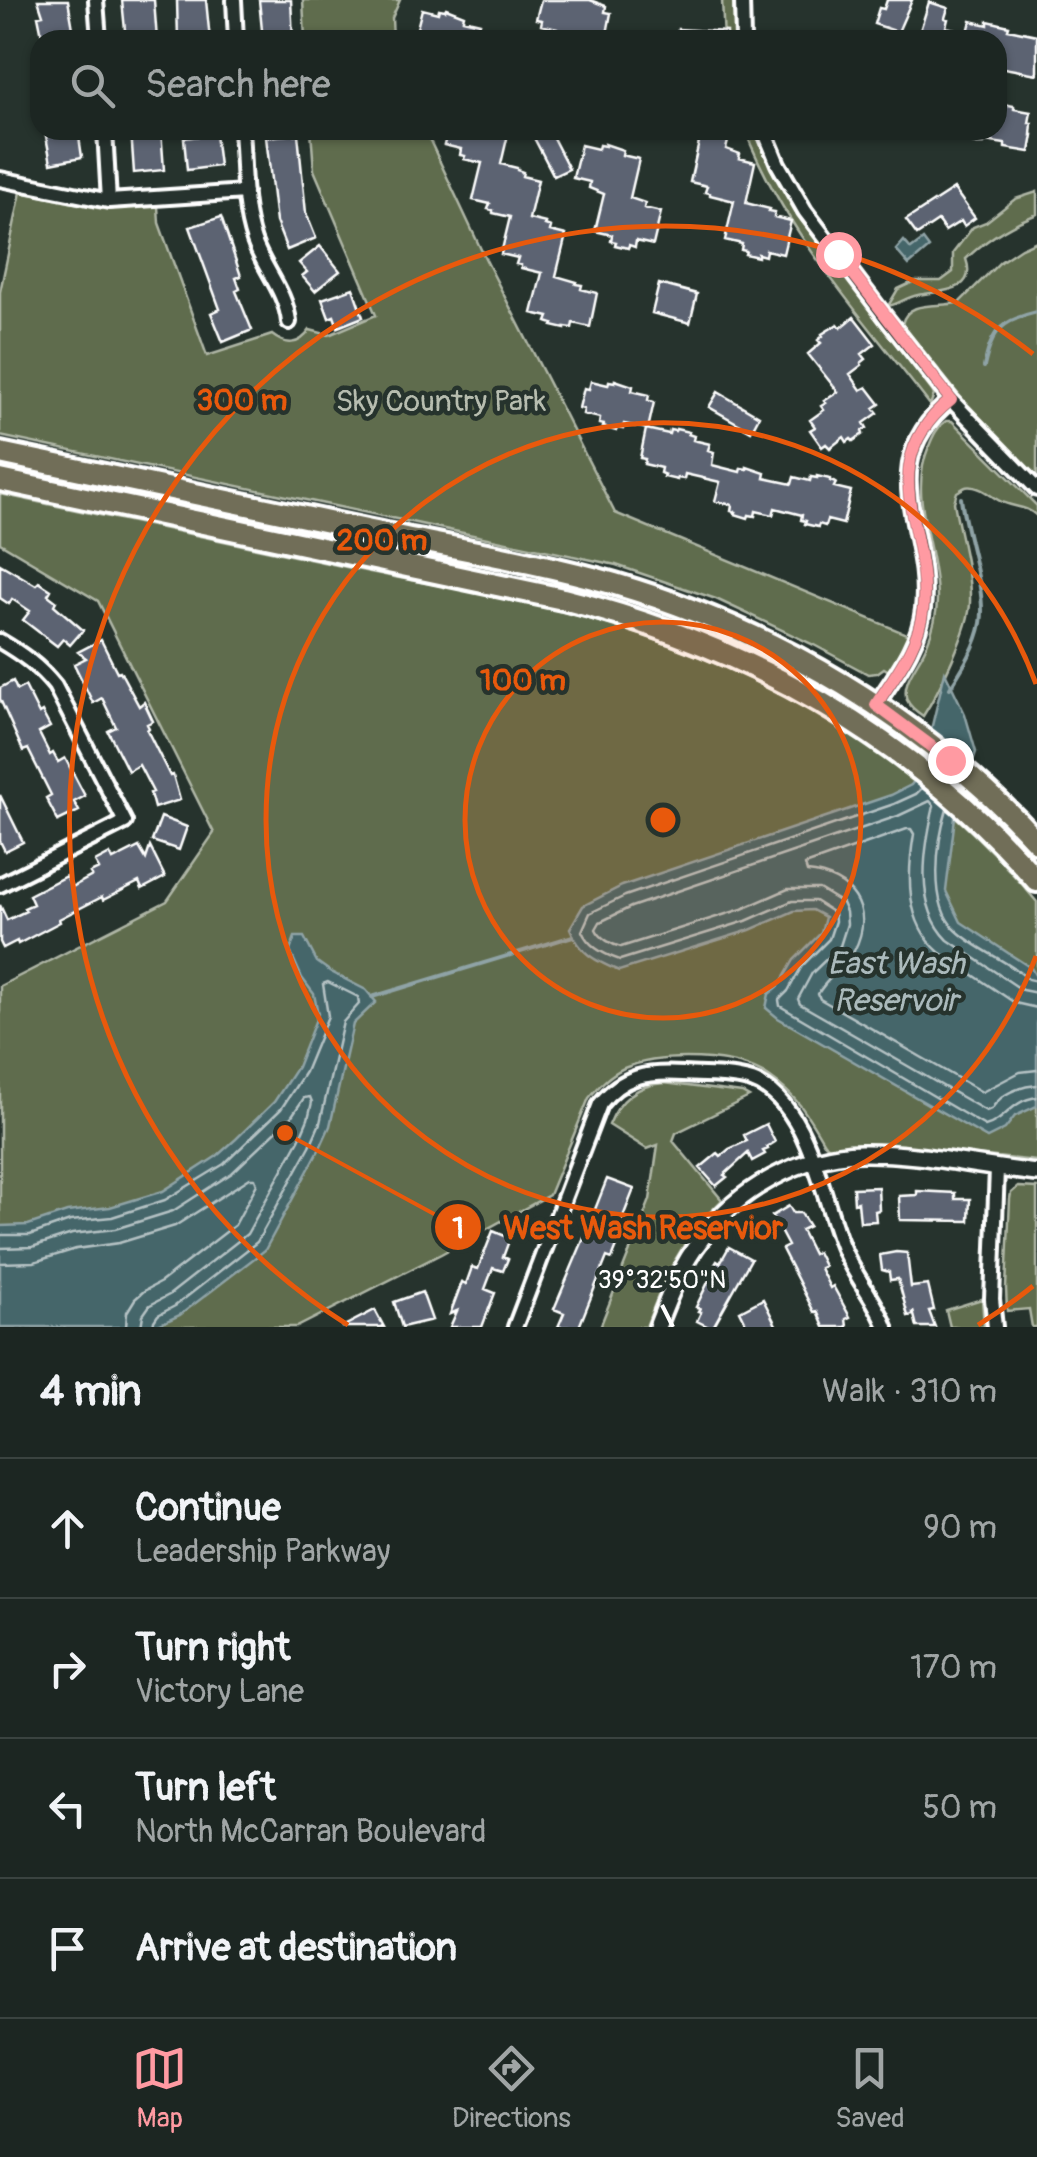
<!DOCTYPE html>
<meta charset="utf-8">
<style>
:root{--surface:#1c2622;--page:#252e2a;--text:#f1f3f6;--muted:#a0a5a5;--line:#3a4340;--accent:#ff9aa2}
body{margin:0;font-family:Pangolin,sans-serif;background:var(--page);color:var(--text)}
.stop{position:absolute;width:30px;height:30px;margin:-22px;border:8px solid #ff9aa2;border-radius:50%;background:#fff}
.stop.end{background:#ff9aa2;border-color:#fff;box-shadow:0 2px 10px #0008}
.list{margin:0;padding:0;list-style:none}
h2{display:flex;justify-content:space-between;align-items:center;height:130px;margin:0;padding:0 40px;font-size:42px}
h2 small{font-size:32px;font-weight:400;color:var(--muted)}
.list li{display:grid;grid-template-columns:65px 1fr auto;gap:30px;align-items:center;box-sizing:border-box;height:140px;padding:0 40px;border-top:2px solid var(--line)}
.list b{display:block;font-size:38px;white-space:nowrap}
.list p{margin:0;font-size:32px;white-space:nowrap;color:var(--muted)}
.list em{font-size:32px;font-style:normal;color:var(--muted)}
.icon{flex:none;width:55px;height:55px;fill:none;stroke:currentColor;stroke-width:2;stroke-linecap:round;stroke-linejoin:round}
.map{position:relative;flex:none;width:1037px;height:1327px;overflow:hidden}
.search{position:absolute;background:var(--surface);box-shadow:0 2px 8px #0004;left:30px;right:30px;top:30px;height:110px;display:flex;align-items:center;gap:25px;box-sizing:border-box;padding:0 35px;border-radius:30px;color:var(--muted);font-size:38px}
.sheet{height:690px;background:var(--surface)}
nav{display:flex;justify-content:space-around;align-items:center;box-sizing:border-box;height:140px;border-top:2px solid var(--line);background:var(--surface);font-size:28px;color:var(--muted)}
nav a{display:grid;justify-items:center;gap:5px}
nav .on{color:var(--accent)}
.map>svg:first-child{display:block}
.green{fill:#5f6c4d;stroke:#afb6a6;stroke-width:2.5}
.water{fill:#45666b;stroke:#8fa3a6;stroke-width:2.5}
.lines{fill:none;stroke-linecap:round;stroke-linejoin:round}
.shore{stroke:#b5c2c4;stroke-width:2.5}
.stream{stroke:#8fa3a6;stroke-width:4}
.building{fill:#5c6472;stroke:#fff;stroke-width:2.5}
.minor-casing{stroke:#fff;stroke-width:20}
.tertiary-casing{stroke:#fff;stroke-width:22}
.primary-casing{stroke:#fff;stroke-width:28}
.minor{stroke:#26332d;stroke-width:12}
.tertiary{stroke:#26332d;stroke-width:15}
.primary{stroke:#716e59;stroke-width:20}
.route{stroke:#ff9aa2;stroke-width:12}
.ticks{fill:none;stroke:#fff;stroke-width:4}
.ring{fill:none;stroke:#e8590c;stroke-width:5}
.labels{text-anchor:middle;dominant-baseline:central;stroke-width:9;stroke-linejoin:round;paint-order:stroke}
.park-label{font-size:30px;fill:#b7bdaf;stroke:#26332d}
.water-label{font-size:32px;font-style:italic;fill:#abbabc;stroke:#26332d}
.ticks-label{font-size:25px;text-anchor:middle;fill:#fff;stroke:#26332d;stroke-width:9;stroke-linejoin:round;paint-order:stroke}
.centre{fill:#e8590c;stroke:#26332d;stroke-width:5}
.ring-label{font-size:30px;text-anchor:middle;font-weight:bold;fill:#e8590c;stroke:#26332d;stroke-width:9;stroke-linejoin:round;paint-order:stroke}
.leader{fill:none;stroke:#e8590c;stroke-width:4}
.callout-dot{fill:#e8590c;stroke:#26332d;stroke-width:4}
.mark-label{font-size:30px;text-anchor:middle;font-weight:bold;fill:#fff}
.callout-label{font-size:32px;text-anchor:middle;font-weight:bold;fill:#e8590c;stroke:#26332d;stroke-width:9;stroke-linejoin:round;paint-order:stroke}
</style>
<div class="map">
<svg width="1037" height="1327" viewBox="0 0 1037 1327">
<rect width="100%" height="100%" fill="#26332d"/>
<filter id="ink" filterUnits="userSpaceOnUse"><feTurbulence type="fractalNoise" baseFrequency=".01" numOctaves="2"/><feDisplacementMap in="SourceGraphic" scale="20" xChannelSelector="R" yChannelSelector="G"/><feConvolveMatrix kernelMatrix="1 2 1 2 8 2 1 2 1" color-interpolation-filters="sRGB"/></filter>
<g filter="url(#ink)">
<path class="green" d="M303,0H400L392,18L393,40H305Z
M722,0H733L735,40H724Z
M311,130H425L486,260L615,513L909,635L889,671L884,668L877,673L868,674L814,645L716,599L616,565L0,436V292L21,192L98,208L158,206L159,223L207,356L272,335C286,346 299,346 310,330L329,335L376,315L314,170Z
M745,130H754L774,175L801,220L932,391L934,395L930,405C864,319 784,232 745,130Z
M1037,192V214C1009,225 987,238 966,259C978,293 939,291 918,295C907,297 898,304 888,306L898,289L915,281H941L953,272V253L973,227L986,222L1015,199Z
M1037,241V477L979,420L902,324C908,298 940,309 960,302L1000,262L1021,248Z
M946,421H952L1037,506V516C1026,506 1018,508 1005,503C994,500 986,489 974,487C965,485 964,488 957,492L954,502C959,533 971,571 970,602C970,628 938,693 923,716C917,712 910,707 907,700C900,681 921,662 927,644C933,630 937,614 937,599C937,546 907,498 929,446C933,436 937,427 946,421Z
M0,494C123,519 246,546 370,572C453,589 539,602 620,628C784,680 927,770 1037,902V1161L894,1147H829L824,1143C807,1114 798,1097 769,1077C736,1054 662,1053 624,1068C609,1075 599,1086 589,1098L549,1195L441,1254L297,1327H0V986L167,901L214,833L98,601L0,543Z
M664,1083L742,1093L749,1097L676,1133L673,1141L722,1200C681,1239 665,1275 646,1327H600L650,1200L658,1145L647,1149L609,1125C619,1099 637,1085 664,1083Z
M1018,1187L1037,1188V1327H1032L1029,1309L1007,1311L1006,1288L1010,1199L1011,1193Z
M982,1299L984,1327H950L946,1310Z"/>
<path class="water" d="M923,240L929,248L909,265L896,250L904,241L911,249Z
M945,672L965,714L976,752L955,817L946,891L961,922L1031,968L1037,978V1106L1015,1116L1005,1129L987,1138L778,1018L766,1008L769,994L779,986L794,960L821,933L825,917L812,910L794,911L750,930L619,971C594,960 580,954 570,928L583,906L622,886L891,795L911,785L929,762L930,734Z
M295,937H304L317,962L331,972L366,990L376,1002L353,1024L330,1126L319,1150L265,1250L180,1315L154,1327H0V1226L28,1225L67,1212L110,1207L163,1191L217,1156L236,1139L274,1102L297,1067L318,1014L314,994L302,978L290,951Z"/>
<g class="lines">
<path class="shore" d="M922,788L916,794L894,804L625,896L590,913L582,931C588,946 605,955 620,960L746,921L792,901H815L834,913L835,921L829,939L802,966L788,991L779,1000L780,1006L985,1126C1007,1120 1010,1101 1037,1097
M947,809C937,841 928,905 956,930C977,950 1007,960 1028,979L1037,981
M1037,993L1022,990L948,940C914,906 924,849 934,806L930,801L898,816L631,907L600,922L596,929C600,938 612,945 621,947L742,909L788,889H819L842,903L846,912L847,924L840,946L812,973L798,999L800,1004L986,1111C999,1105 987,1112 998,1101C1007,1091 1024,1086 1037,1085
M1037,1008L1015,1003L939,952C905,922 907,875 914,834L911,829H907L805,865L807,872C851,876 876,909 854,951C845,968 827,977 818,994L820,999L982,1092L1020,1072L1037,1070
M0,1235H30L70,1221L112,1217L165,1200L224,1164L281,1109L305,1072L328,1016L323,984L328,982L358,997L359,1004L343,1022L320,1123L310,1146L257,1242L175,1306L158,1315L154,1321L153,1327
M0,1248L32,1247L72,1234L115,1229L173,1211L232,1173L291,1117L304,1098L310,1097L312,1102L308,1119L299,1140L247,1234L169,1295L150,1305L143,1315L141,1327
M0,1263L34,1262L76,1249L119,1243L175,1226L250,1178H255L257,1184L235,1225L161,1282L144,1291L135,1299L127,1312L126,1327"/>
<path class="stream" d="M984,367C992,330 1000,321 1037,312
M950,688C962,669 977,646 981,623C987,590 965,534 961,498
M372,997L573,936"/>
</g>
<path class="building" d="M38,0H68L75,40H43L38,16L43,15Z
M122,0H154L157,40H126Z
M177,0H206L210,40H178Z
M259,0H291L293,40H263Z
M541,0H590L606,6L605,12L611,13L607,34L600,32L598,39L582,35L581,40L560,38L561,36L556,35L557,29L541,25L542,20L536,19Z
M887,0H912L898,32L874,24L879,8L884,9Z
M929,2L948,8L945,18L948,19L946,27L968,32L971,21L988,25V21L1009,26L1008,29L1037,35V74L998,67L997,40H917Z
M446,8L464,15L463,19L480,23L475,40H414L422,9L438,13L439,9L445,10Z
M678,29L727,32V40H678Z
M997,103L1014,106V109L1031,112L1029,123H1032L1031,135H1033L1030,152L1005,148V144L985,141L984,144H977L959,140L961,130H997Z
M52,130H78L82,157L51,163L45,131Z
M131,130H161L164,170L134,173Z
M448,130H509L501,164L517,168V170L523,172L522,176L538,180L529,219L546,223L545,225L551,227L550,231L566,235L556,276L577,282L576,284L582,285L581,289L597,293L590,327L573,323L572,328L565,327V329L552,326L553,324L547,322L549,317L532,313L542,273L521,268V265L516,264L518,258L501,254L510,217L493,213V210L488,209L490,204L473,200L482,163L464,159L465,156L460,155L461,149L444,145Z
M540,130H549L569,169L554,176L532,134Z
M693,130H731L726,149L740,154L739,158L755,162L746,203L770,209L769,211L775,212L774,217L791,221L783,254L766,250L765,256L758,254V257L745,254L746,251L741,250L742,244L725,240L734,201L710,195V193L705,192L707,186L690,182L699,142L691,140Z
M215,134L219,166L187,170L184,138Z
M298,134L306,213L316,238L287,250L276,222L266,137Z
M605,144L623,150L622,155L639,159L630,198L645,203L644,208L661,212L653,245L636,241L635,247L629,245L628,248L615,245L616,242L611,241L612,235L595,231L604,194L589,188L590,182L573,178L581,145L598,149L599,145L605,146Z
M954,189L975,218L964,226L961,221L945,231L938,221L917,235L906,220Z
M221,217L241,276L236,278L240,289L236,291L252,330L223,342L211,313L220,309L190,227Z
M320,246L340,271L315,291L302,276L307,272L299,263Z
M659,284L697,294L690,323L652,313Z
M353,288L363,317L338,327L334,316L329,318L322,299Z
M854,317L875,344L862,354L866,359L861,363L862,365L850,374L861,390L867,387L880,404L874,408L878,413L864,423L867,428L862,431L863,434L853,441L851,439L847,442L844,437L830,448L826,444L822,447L810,430L815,427L810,420L824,410L821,406L826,403L824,401L838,392L808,354L821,343L818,340L823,336L822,334L838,324L841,328Z
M615,380L633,386L632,391L649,395L648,400L654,402L648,429L624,424L623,429L617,428L616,431L603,427L604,425L599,424L600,418L583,414L584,409L579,408L584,388L589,389L591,381L608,385L609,381L615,382Z
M718,392L759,416L751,431L709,407Z
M646,429L669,434L670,430L675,431L676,429L689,432L688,434L694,436L693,440L710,444L708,450L714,452L712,465L740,472L741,468L747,469V467L765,473L764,478L792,484L794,477L810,481L811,477L817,478V476L830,479V481L836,483L834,487L851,491L843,524L827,520L825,526L819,524L818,527L805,524L806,521L801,520L802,515L775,508L773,515L756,511L755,516L749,515L748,518L735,514L736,512L731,511L732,505L715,501L720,482L685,474L684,479L677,478V480L664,477L665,475L660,473L661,468L644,464L645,459L640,458Z
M0,564L36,585L39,582L51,590L48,595L56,601L54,605L83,630L70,645L63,639L57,646L23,620L30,611L12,599L9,604L0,598Z
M101,640L117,672L120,671L139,706L144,702L153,721L147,724L149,728L147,730L170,776L173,775L180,800L154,808L150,793L153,792L139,765L128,771L108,731L116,727L102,698L93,703L74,664L86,658L78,652Z
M13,681L17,690L25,686L39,714L42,712L50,727L39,733L50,755L53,753L58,762L65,758L85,796L74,802L79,811L58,821L46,798L51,795L28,749L23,751L0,699V688Z
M0,795L23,842L5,851L0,841Z
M161,817L187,827L179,850L152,841Z
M139,847L146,859L150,847L165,877L142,889L139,882L103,900L102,897L59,919L60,922L18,944L17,941L3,948L0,942V905L7,920L26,911L24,908L33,904L29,895L66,876L72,887L92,876L90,873L99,869L95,862L110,854L113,860Z
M766,1124L775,1142L767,1147L768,1149L763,1151L765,1154L752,1161L748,1153L724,1175L727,1177L716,1186L700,1168L718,1153L721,1156L729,1149L747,1141L744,1135Z
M607,1179L634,1189L619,1227L624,1229L612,1259L607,1257L579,1327H558L564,1313L554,1309L587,1231L583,1230L589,1216L592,1217Z
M878,1187L879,1210L875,1211L876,1221L860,1222L858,1202L854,1203L853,1188Z
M917,1191L955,1193V1199H970L969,1221L900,1220L899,1196L917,1195Z
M789,1206L793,1213H801L809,1226L801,1230L813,1254L817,1252L824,1266L820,1268L830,1288L833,1286L850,1317L846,1319L847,1327H824L817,1311L814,1312L782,1249L788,1246L772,1216Z
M493,1231L510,1238L503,1257L508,1259L503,1271L493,1268L485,1289L495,1293L482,1327H450L457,1311L450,1314L462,1282L466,1284L472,1267L478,1269Z
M729,1247L751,1259L713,1327H709L697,1321L701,1312L698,1311L700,1308L696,1307L711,1276L709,1274L717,1261L720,1263Z
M896,1252L907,1253L911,1287L928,1285L934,1310L929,1311L935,1327H917L913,1311V1315L908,1316L898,1279L890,1280L889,1272L882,1270L880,1255Z
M422,1292L432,1320L402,1327L394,1302Z
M763,1299L777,1327H748L740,1311Z
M375,1310L384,1327H342Z"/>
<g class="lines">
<g class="minor-casing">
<path id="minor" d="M96,0L99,40
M234,0L236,40
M742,0L743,40
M105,130L109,201
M241,130C244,167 242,206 254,241C264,269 286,292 289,322
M764,130L778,164L805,211L887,319L951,400L1037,489
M0,179L109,201L245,192
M0,641C22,654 39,666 55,686L125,822L0,885
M876,705C895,675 919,646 923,609C932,531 870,464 951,400
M515,1327L600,1104C623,1075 647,1072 683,1074C705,1076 730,1074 752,1081C808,1101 822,1197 842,1246C853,1275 875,1298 886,1327
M995,1327L992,1299L997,1169"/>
</g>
<g class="tertiary-casing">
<path id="tertiary" d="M657,1327C669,1296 681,1265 702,1238C737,1190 801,1154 861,1153C918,1152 979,1167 1037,1173"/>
</g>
<g class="primary-casing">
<path id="primary" d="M0,453C124,479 247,505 371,531C452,548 535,561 615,584C775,631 924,719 1037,842
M0,480L563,599C747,645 912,737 1037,881"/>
</g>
<use href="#minor" class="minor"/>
<use href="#tertiary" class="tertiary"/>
<use href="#primary" class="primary"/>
</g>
</g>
<g class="lines" filter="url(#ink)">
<path class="route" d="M838,254L951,400C870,464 931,531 923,609C919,645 895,675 876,705L950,760"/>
</g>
<path class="ticks" d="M662,1305L673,1327"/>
<circle cx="663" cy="820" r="198" fill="#e8590c" fill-opacity=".12"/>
<g class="ring">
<circle cx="663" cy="820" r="198"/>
<path d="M1036 956A397 397 0 1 1 1036 684"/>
<path d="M1033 1286A595 595 0 0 1 978 1325M348 1325A595 595 0 1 1 1033 354"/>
</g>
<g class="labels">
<g class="park-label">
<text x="441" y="401">Sky Country Park</text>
</g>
<g class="water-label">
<text x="896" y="964">East Wash<tspan x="896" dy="37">Reservoir</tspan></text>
</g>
</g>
<g class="ticks-label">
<text x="662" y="1288">39°32'50"N</text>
</g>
<circle cx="663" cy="820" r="15" class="centre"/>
<g class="ring-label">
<text x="242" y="410">300 m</text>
<text x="382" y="550">200 m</text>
<text x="523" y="690">100 m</text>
</g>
<path class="leader" d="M285 1133L458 1227"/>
<g class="callout-dot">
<circle cx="285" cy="1133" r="10"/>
<circle cx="458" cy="1227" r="25"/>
</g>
<g class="mark-label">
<text x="458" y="1238">1</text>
</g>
<g class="callout-label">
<text x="643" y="1239">West Wash Reservior</text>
</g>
</svg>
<div class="stop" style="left:838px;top:254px"></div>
<div class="stop end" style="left:950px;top:760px"></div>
<div class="search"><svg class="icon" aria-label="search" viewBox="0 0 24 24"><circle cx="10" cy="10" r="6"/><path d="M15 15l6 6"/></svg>Search here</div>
</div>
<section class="sheet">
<h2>4 min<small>Walk · 310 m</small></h2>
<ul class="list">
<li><svg class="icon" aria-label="ahead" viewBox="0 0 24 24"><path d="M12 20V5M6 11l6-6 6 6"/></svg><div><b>Continue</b><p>Leadership Parkway</p></div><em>90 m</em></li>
<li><svg class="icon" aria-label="right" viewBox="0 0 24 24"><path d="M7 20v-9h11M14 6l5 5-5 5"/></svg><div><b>Turn right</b><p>Victory Lane</p></div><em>170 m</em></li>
<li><svg class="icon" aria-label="left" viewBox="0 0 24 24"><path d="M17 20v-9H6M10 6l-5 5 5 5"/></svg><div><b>Turn left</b><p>North McCarran Boulevard</p></div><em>50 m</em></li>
<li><svg class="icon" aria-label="arrive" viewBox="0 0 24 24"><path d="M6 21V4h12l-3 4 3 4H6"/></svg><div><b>Arrive at destination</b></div></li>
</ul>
</section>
<nav>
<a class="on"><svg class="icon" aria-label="map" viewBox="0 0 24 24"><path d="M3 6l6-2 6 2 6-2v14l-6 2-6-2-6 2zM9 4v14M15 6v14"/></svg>Map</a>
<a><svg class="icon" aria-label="directions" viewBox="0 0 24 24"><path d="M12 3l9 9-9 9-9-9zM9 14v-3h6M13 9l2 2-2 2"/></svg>Directions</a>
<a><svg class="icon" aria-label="saved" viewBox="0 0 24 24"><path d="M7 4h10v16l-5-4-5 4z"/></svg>Saved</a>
</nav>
